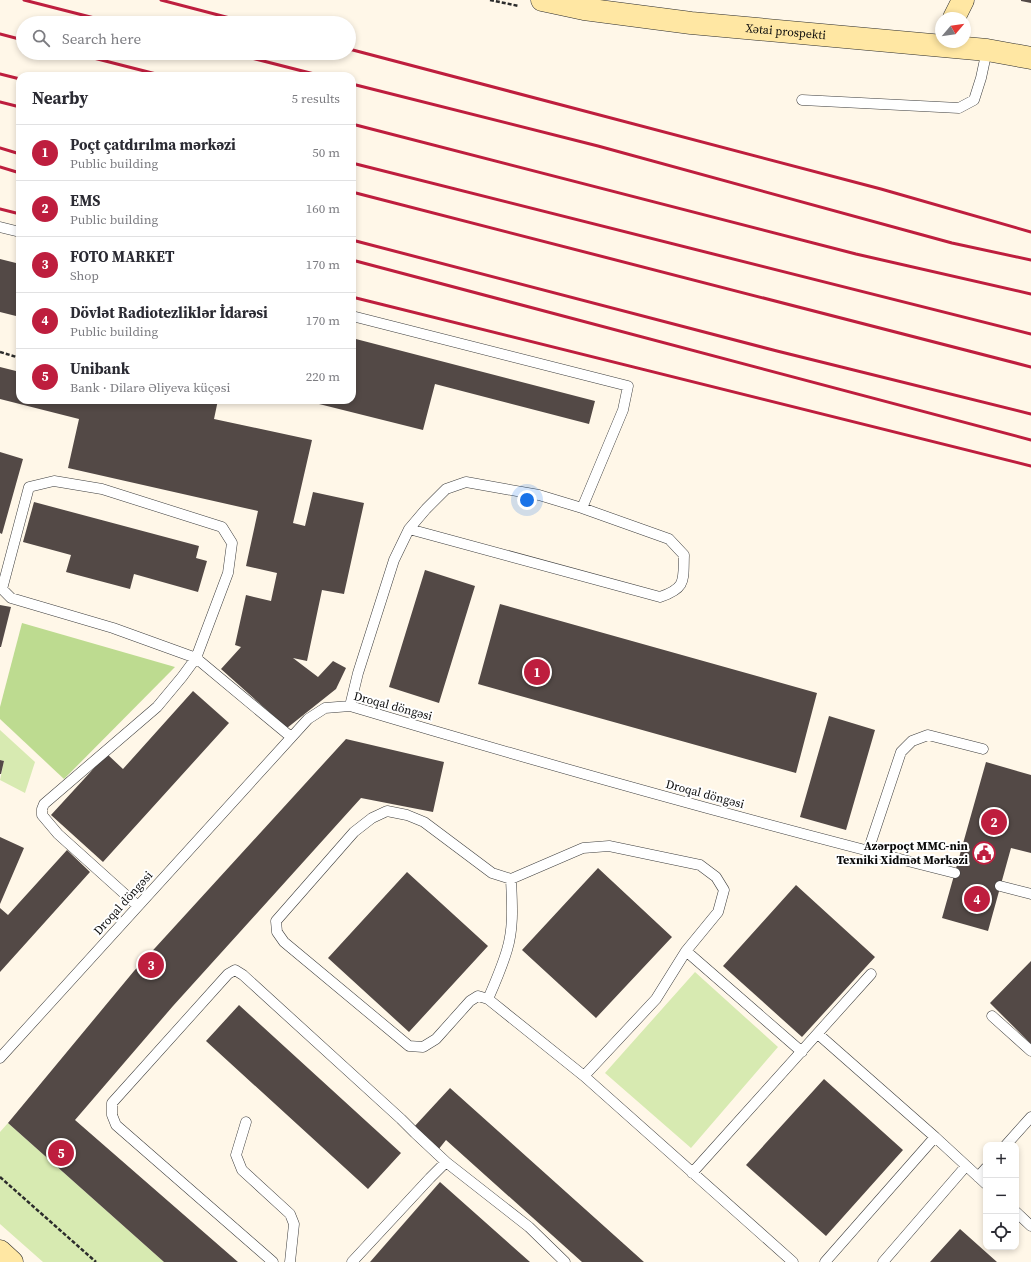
<!DOCTYPE html>
<meta charset="utf-8">
<style>
:root{--surface:#fff;--page:#f7f7f7;--text:#2b2b33;--muted:#7c7c81;--line:#e1e1e2;--accent:#be1e3e}
body{margin:0;font-family:"Source Serif 4",serif;background:var(--page);color:var(--text)}
.controls{position:absolute;right:12px;bottom:12px;display:grid;overflow:hidden;border-radius:8px;box-shadow:0 2px 6px #0003}
.controls button{width:36px;height:36px;display:grid;place-items:center;padding:0;border:0;border-bottom:1px solid var(--line);background:var(--surface);color:var(--text);font:20px sans-serif}
.compass{position:absolute;left:935px;top:12px;width:36px;height:36px;border-radius:50%;background:var(--surface);box-shadow:0 2px 6px #0003;rotate:61deg}
.you{position:absolute;left:527px;top:500px;width:14px;height:14px;margin:-10px;border:3px solid #fff;border-radius:50%;background:#1a73e8;box-shadow:0 0 0 6px #1a73e833}
.badge{display:grid;place-items:center;width:26px;height:26px;border-radius:50%;background:var(--accent);color:#fff;font-size:13px;font-weight:700}
.pin{position:absolute;translate:-50% -50%;border:2px solid #fff;box-shadow:0 1px 4px #0006}
.list{margin:0;padding:0;list-style:none}
h2{display:flex;justify-content:space-between;align-items:center;height:52px;margin:0;padding:0 16px;font-size:17px}
h2 small{font-size:13px;font-weight:400;color:var(--muted)}
.list li{display:grid;grid-template-columns:26px 1fr auto;gap:12px;align-items:center;box-sizing:border-box;height:56px;padding:0 16px;border-top:1px solid var(--line)}
.list b{display:block;font-size:15px;white-space:nowrap}
.list p{margin:0;font-size:13px;white-space:nowrap;color:var(--muted)}
.list em{font-size:13px;font-style:normal;color:var(--muted)}
.icon{flex:none;width:22px;height:22px;fill:none;stroke:currentColor;stroke-width:2;stroke-linecap:round;stroke-linejoin:round}
.map{position:relative;flex:none;width:1031px;height:1262px;overflow:hidden}
.search{position:absolute;background:var(--surface);box-shadow:0 2px 6px #0003;left:16px;top:16px;width:340px;height:44px;display:flex;align-items:center;gap:10px;box-sizing:border-box;padding:0 14px;border-radius:22px;color:var(--muted);font-size:15px}
.panel{position:absolute;background:var(--surface);box-shadow:0 2px 6px #0003;left:16px;top:72px;width:340px;height:332px;border-radius:12px}
.map>svg:first-child{display:block}
.green{fill:#d7eab1}
.forest{fill:#bddb90}
.building{fill:#534946}
.lines{fill:none;stroke-linecap:round;stroke-linejoin:round}
.lane-casing{stroke:#3d3d3d;stroke-width:11}
.secondary-casing{stroke:#2c2c2c;stroke-width:23}
.path{stroke:#2c2c2c;stroke-width:2.5;stroke-dasharray:4 2;stroke-linecap:butt}
.lane{stroke:#fff;stroke-width:10}
.secondary{stroke:#ffe7a3;stroke-width:22}
.rail{stroke:#be1e3e;stroke-width:3}
.labels{text-anchor:middle;dominant-baseline:central;stroke-width:4;stroke-linejoin:round;paint-order:stroke}
.street-label{font-size:12px;fill:#0a0a0a;stroke:#fff}
.poi-label{font-size:12px;font-weight:bold;fill:#0a0a0a;stroke:#fff;text-anchor:end}
</style>
<div class="map">
<svg width="1031" height="1262" viewBox="0 0 1031 1262">
<rect width="100%" height="100%" fill="#fff7e8"/>
<path class="green" d="M0,730L35,762L25,793L0,780L4,761L0,760Z
M695,972L778,1047L691,1148L605,1073Z
M8,1123L164,1262H43L0,1224V1132Z"/>
<path class="forest" d="M22,623L175,667L64,779L0,719V707Z"/>
<path class="building" d="M1021,0H1031V3L1021,1Z
M0,259L20,264V317L0,312Z
M352,338L595,401L589,424L435,384L423,430L307,401L352,400Z
M0,367L20,372V400H218L214,419L312,440L293,523L305,526L313,492L364,503L344,594L322,590L307,661L293,658L318,677L333,661L346,668L336,689L287,728L221,669L241,647L235,645L246,595L271,601L277,573L246,566L258,511L68,468L79,419L0,399Z
M0,452L23,459L2,534L0,533Z
M34,502L199,546L196,558L207,561L198,592L134,574L130,589L66,572L71,555L23,542Z
M425,570L475,586L439,703L389,687Z
M500,604L817,693L796,773L478,684Z
M0,605L11,607L1,647H0Z
M193,691L229,723L103,862L51,815L107,754L123,769Z
M829,716L875,730L846,830L800,817Z
M346,739L444,762L433,812L361,798L173,1006L75,1120L238,1262H164L8,1123L134,971Z
M0,760L4,761L1,774H0Z
M986,762L1031,775V853L1011,848L988,931L942,918Z
M0,837L24,848L0,904Z
M67,850L90,872L0,972V908L8,915Z
M598,868L672,937L596,1018L522,950Z
M407,872L488,946L409,1032L328,958Z
M796,885L875,957L802,1037L723,966Z
M1031,961V1044L990,1003Z
M239,1005L401,1153L368,1189L206,1041Z
M824,1079L903,1150L826,1236L746,1165Z
M450,1088L644,1262H582L446,1140L438,1150L413,1128Z
M440,1182L530,1262H370Z
M960,1229L997,1262H930Z"/>
<g class="lines">
<g class="lane-casing">
<path id="lane" d="M802,100L959,108L974,100L981,78L987,50
M0,227L20,232
M54,481L102,489L222,527L232,543L228,573L196,658L113,628L11,598L2,589L29,487Z
M409,529L660,597C687,588 683,580 684,555L669,539L582,508
M350,706L358,673L394,560L409,529L426,509L446,489L466,482L539,495L582,508L623,410L628,386L352,316
M868,851L901,752L912,741L928,735L983,749
M1000,886L1031,894
M138,906L58,834L42,815V809L44,804L157,707L182,677L196,658L291,737
M686,951L802,1052
M488,999C495,983 502,967 507,950C514,927 512,903 511,879
M992,1016L1031,1051
M818,1034L935,1137L986,1184
M0,1058L308,719L325,708L350,706C551,766 752,822 955,873
M584,1076L656,999L686,951L718,912L724,890L716,877L700,865L609,846L583,848L511,879L492,873L424,822L407,815L387,811L372,818L354,832L276,921L277,932L284,942L409,1046L423,1047L436,1039L470,1001L478,996L488,999L584,1076L793,1262
M246,1122L236,1155L242,1170L290,1214L294,1224L290,1262
M1006,1145L1031,1117
M692,1173L871,974
M978,1177L986,1168
M1016,1212L1031,1226
M273,1262L116,1125L112,1115V1103L228,974L235,970L243,975L401,1119L415,1133L446,1162
M352,1262L430,1178L446,1162L529,1227L565,1262
M825,1262L935,1137
M883,1262L966,1166"/>
</g>
<g class="secondary-casing">
<g id="secondary">
<path id="s1" d="M542,0L584,9L691,23L987,50L1031,58"/>
<path d="M954,18L963,0"/>
<path d="M0,1251L12,1262"/>
</g>
</g>
<path class="path" d="M490,0L519,6
M0,352L20,358
M0,1177L96,1262"/>
<use href="#lane" class="lane"/>
<use href="#secondary" class="secondary"/>
<path class="rail" d="M24,0L114,23
M161,0L249,23
M0,34L23,40
M349,49L881,189L1031,232
M74,53L164,76
M232,53L322,76
M0,74L20,79
M352,84L598,146L952,243L1031,260
M0,102L20,107
M352,124L856,254L1031,294
M0,148L20,154
M352,163L1031,334
M0,167L20,173
M352,192L1031,367
M0,209L20,214
M352,240L777,351L1031,414
M352,260L1031,440
M352,297L1031,466"/>
</g>
<defs>
<g id="civic-ring" transform="scale(1.15)"><circle r="9.5" fill="#fff" stroke="#be1e3e" stroke-width="1.5"/><path d="M-.6-6.5H3V-4.5H.6V-3L4-1V1h2V6H-6V1h2V-1L-.6-3ZM-1.2 2.5V6h2.4V2.5Z" fill="#be1e3e"/></g>
</defs>
<g fill-rule="evenodd">
<use href="#civic-ring" x="984" y="853"/>
</g>
<g class="labels">
<g class="street-label">
<text stroke="none"><textPath href="#s1" startOffset="246">Xətai prospekti</textPath></text>
<text transform="translate(393 706) rotate(15)">Droqal döngəsi</text>
<text transform="translate(705 794) rotate(15)">Droqal döngəsi</text>
<text transform="translate(123 903) rotate(-48)">Droqal döngəsi</text>
</g>
<g class="poi-label">
<text x="968" y="846">Azərpoçt MMC-nin<tspan x="968" dy="14">Texniki Xidmət Mərkəzi</tspan></text>
</g>
</g>
</svg>
<div class="controls">
<button>+</button>
<button>−</button>
<button><svg class="icon" aria-label="locate" viewBox="0 0 24 24"><circle cx="12" cy="12" r="6"/><path d="M12 2v4M12 18v4M2 12h4M18 12h4"/></svg></button>
</div>
<svg class="compass" viewBox="-18 -18 36 36"><path d="M0-13l5 13h-10z" fill="#e53935"/><path d="M0 13l5-13h-10z" fill="#7c7c81"/></svg>
<div class="you"></div>
<div class="pin badge" style="left:537px;top:672px">1</div>
<div class="pin badge" style="left:994px;top:822px">2</div>
<div class="pin badge" style="left:151px;top:965px">3</div>
<div class="pin badge" style="left:977px;top:899px">4</div>
<div class="pin badge" style="left:61px;top:1153px">5</div>
<div class="search"><svg class="icon" aria-label="search" viewBox="0 0 24 24"><circle cx="10" cy="10" r="6"/><path d="M15 15l6 6"/></svg>Search here</div>
<section class="panel">
<h2>Nearby<small>5 results</small></h2>
<ul class="list">
<li><span class="badge">1</span><div><b>Poçt çatdırılma mərkəzi</b><p>Public building</p></div><em>50 m</em></li>
<li><span class="badge">2</span><div><b>EMS</b><p>Public building</p></div><em>160 m</em></li>
<li><span class="badge">3</span><div><b>FOTO MARKET</b><p>Shop</p></div><em>170 m</em></li>
<li><span class="badge">4</span><div><b>Dövlət Radiotezliklər İdarəsi</b><p>Public building</p></div><em>170 m</em></li>
<li><span class="badge">5</span><div><b>Unibank</b><p>Bank · Dilarə Əliyeva küçəsi</p></div><em>220 m</em></li>
</ul>
</section>
</div>
